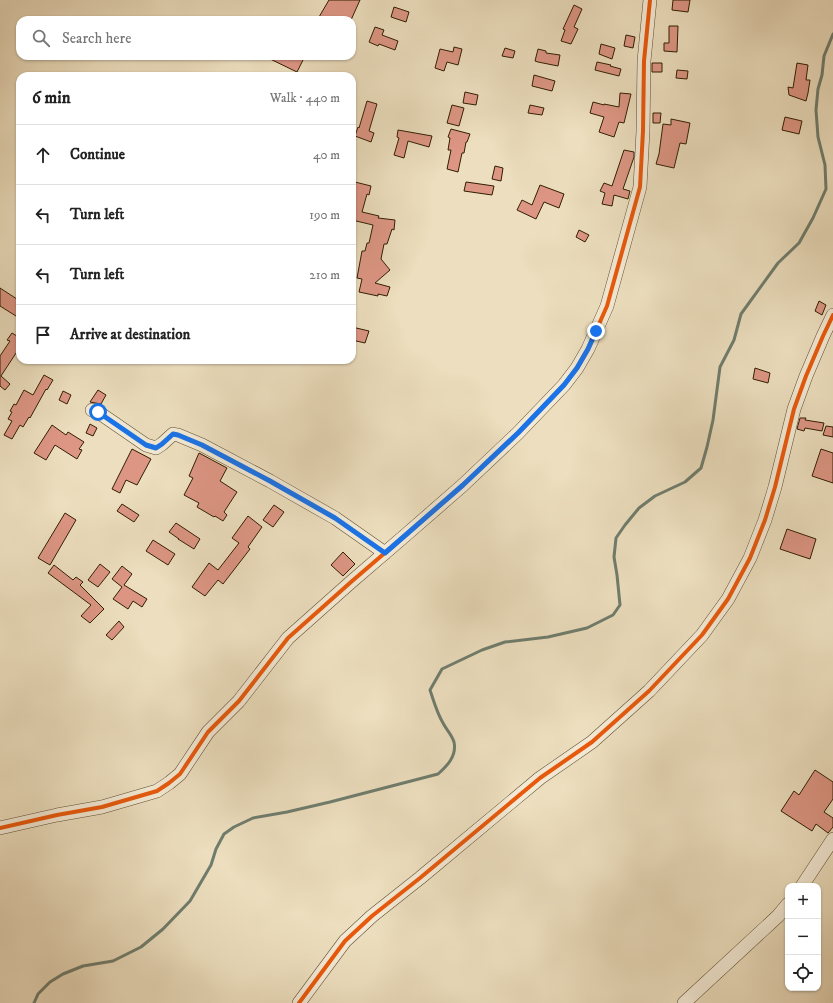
<!DOCTYPE html>
<meta charset="utf-8">
<style>
:root{--surface:#fff;--page:#f2f2f2;--text:#222;--muted:#767676;--line:#e0e0e0}
body{margin:0;font-family:"IM FELL DW Pica",serif;background:var(--page);color:var(--text)}
.controls{position:absolute;right:12px;bottom:12px;display:grid;overflow:hidden;border-radius:8px;box-shadow:0 1px 3px #0004}
.controls button{width:36px;height:36px;display:grid;place-items:center;padding:0;border:0;border-bottom:1px solid var(--line);background:var(--surface);color:var(--text);font:20px sans-serif}
.stop{position:absolute;width:12px;height:12px;margin:-9px;border:3px solid #1a73e8;border-radius:50%;background:#fff}
.stop.end{background:#1a73e8;border-color:#fff;box-shadow:0 1px 4px #0008}
.list{margin:0;padding:0;list-style:none}
h2{display:flex;justify-content:space-between;align-items:center;height:52px;margin:0;padding:0 16px;font-size:17px}
h2 small{font-size:13px;font-weight:400;color:var(--muted)}
.list li{display:grid;grid-template-columns:26px 1fr auto;gap:12px;align-items:center;box-sizing:border-box;height:60px;padding:0 16px;border-top:1px solid var(--line)}
.list b{display:block;font-size:15px;white-space:nowrap}
.list em{font-size:13px;font-style:normal;color:var(--muted)}
.icon{flex:none;width:22px;height:22px;fill:none;stroke:currentColor;stroke-width:2;stroke-linecap:round;stroke-linejoin:round}
.map{position:relative;flex:none;width:833px;height:1003px;overflow:hidden}
.search{position:absolute;background:var(--surface);box-shadow:0 1px 3px #0004;left:16px;top:16px;width:340px;height:44px;display:flex;align-items:center;gap:10px;box-sizing:border-box;padding:0 14px;border-radius:12px;color:var(--muted);font-size:15px}
.panel{position:absolute;background:var(--surface);box-shadow:0 1px 3px #0004;left:16px;top:72px;width:340px;height:292px;border-radius:12px}
.map>svg:first-child{display:block}
.lines{fill:none;stroke-linecap:round;stroke-linejoin:round}
.stream{stroke:#6f7d6d;stroke-width:3}
.building{fill:#dd9684;stroke:#301e02}
.minor-casing{stroke:#5f4e31;stroke-width:14}
.minor{stroke:#f3ead5;stroke-width:13}
.cycleway-casing{stroke:#f3ead5;stroke-width:6}
.cycleway{stroke:#e8590c;stroke-width:4}
.route{stroke:#1a73e8;stroke-width:5}
</style>
<div class="map">
<svg width="833" height="1003" viewBox="0 0 833 1003">
<rect width="100%" height="100%" fill="#ecdebe"/>
<filter id="stains"><feTurbulence type="fractalNoise" baseFrequency=".005" numOctaves="4"/><feColorMatrix values="0 0 0 0 .2 0 0 0 0 .09 0 0 0 0 .02 0 0 0 .5 -.17"/></filter>
<radialGradient id="worn" r=".72"><stop offset=".6" stop-color="#630" stop-opacity="0"/><stop offset="1" stop-color="#630" stop-opacity=".3"/></radialGradient>
<g class="lines">
<path class="stream" d="M34,1003L38,994L50,982L63,974L83,966L113,961L141,947L163,929L190,901L211,865L216,849L224,834L234,827L253,818L287,812L330,802L438,774C447,766 457,756 454,742C452,735 446,729 443,723C437,713 434,702 430,690L442,669L482,650L505,642L548,637L587,628L613,615L620,605L617,575L614,557L616,538L625,525L639,508L655,496L685,482L701,468L707,447L713,420L720,367L734,340L741,314L778,263L799,243L813,218L826,189L825,165L818,137L816,110L818,89L822,75L824,56L833,34"/>
</g>
<path class="building" d="M329,0H360L351,20H324L319,17Z
M673,0H690L688,12L672,10Z
M574,5L582,9L574,27L578,29L571,44L561,41L565,30L563,29Z
M394,7L409,12L406,22L391,17Z
M669,26H678L677,52L664,51V43H669Z
M375,27L384,30L382,35L398,41L395,50L379,44L378,46L369,42Z
M626,35L635,37L633,48L624,46Z
M601,44L615,48L612,59L599,54Z
M454,47L462,49L458,65L447,62L444,71L435,68L440,49L453,52Z
M505,48L515,51L513,58L502,56Z
M538,49L546,51V53L560,55L558,66L538,62L535,61Z
M264,56H305L297,72Z
M597,62L611,65L610,66L621,69L619,76L595,70Z
M652,63H662V72H652Z
M797,63L808,65L806,80H810L808,93L806,101L789,95L788,87L793,88Z
M677,70L688,71L687,79L676,78Z
M534,75L555,81L552,91L532,86Z
M465,92L478,95L476,105L463,103Z
M620,93L631,94L624,123L619,122L614,137L599,132L604,117L590,113L593,102L604,105V104L619,107Z
M367,101L377,104L369,131L374,133L371,142L355,136L358,127L359,128Z
M452,105L464,108L459,126L447,123Z
M530,105L544,108L542,115L528,113Z
M653,113H661L660,123H653Z
M785,117L802,121L799,134L782,130Z
M671,119L690,123L686,144L680,143L674,168L656,164L659,154L663,124L671,125Z
M451,129L470,134L467,142H466L464,153H462L458,172L447,169L451,150H448L450,138L448,137Z
M398,130L432,136L429,147L408,141L404,158L394,155L399,138L397,137Z
M624,150L634,152V157L623,189L630,191L628,199L614,195L612,206L602,204L605,193L600,191L604,183L612,186Z
M495,166L503,168L501,181L492,179Z
M355,182L371,186L369,195L367,194L362,212L379,216L378,218L395,220L394,230L392,229L387,244H384L381,259L390,270L375,283L390,287L387,296L378,294V296L359,292L362,279L357,278L362,251H365L367,243H369L373,225L352,220V202Z
M466,182L494,186L492,195L464,191Z
M540,185L564,194L559,208L544,202L536,219L517,210L522,200L532,205Z
M579,230L589,235L585,242L576,237Z
M0,288L20,301V310L16,316L0,306Z
M819,301L826,305L822,315L815,311Z
M352,327L369,331L365,343L352,340Z
M12,333L20,338V347L1,376L10,384L5,390L0,386V356L10,341L7,340Z
M755,368L770,373L768,383L753,379Z
M44,375L53,380L47,390L46,389L30,418L29,417L23,427L20,425L12,439L4,435L12,421L8,419L12,412L10,411L14,404L16,405L24,390L33,395Z
M98,390L106,395L101,404L90,402Z
M63,391L71,395L67,404L59,400Z
M800,418H806L805,420L824,423L822,431L805,428L804,431L797,429Z
M90,424L97,428L93,436L86,433Z
M52,425L66,435L68,432L84,442L79,449L82,450L77,459L55,445L46,460L34,453Z
M826,426L833,427V437L823,435Z
M132,449L151,459L137,485L126,480L120,493L112,489Z
M821,449L833,453V483L812,476Z
M199,453L227,468L220,481L237,492L224,512L227,515L223,521L215,516L214,517L197,507L199,503L184,495L193,478L189,476Z
M122,504L139,515L134,522L117,511Z
M274,505L284,512L273,527L263,520Z
M65,513L76,520L50,565L38,558Z
M248,516L262,527L248,547L250,549L223,584L218,580L205,596L192,587L209,563L218,570L239,543L232,538Z
M176,523L200,539L194,549L178,539H179L169,532Z
M787,529L816,539L810,559L780,549Z
M153,540L175,554L168,565L146,551Z
M343,552L355,564L343,576L331,565Z
M100,564L110,572L98,587L88,580Z
M54,565L73,580L76,577L83,582L80,585L104,609L90,623L81,616L91,605L48,573Z
M122,566L132,574L124,585L147,599L142,607L133,601L128,609L113,599L122,587L112,579Z
M119,621L124,627L112,640L106,635Z
M815,770L833,782V799L824,812L833,818V827L828,833L816,824L812,831L781,811L794,791L799,795Z"/>
<g class="lines">
<g class="minor-casing">
<path id="minor" d="M92,410L98,412L146,445L156,448L162,444L173,434L178,435L202,445L270,481L335,518L385,553
M0,828L57,815L102,807L157,791L169,783L180,774L208,732L239,701L288,638L351,582L408,533L463,485L518,433L564,385L577,368L588,349L607,306L640,187L643,131L644,61L650,0
M802,886L833,839
M299,1003L345,941L372,916L420,878L540,778L592,742L649,691L702,635L728,599L750,558L765,520L775,487L794,409L806,376L823,336L833,315
M684,1003L778,916L788,904"/>
</g>
<use href="#minor" class="minor"/>
<g class="cycleway-casing">
<path id="cycleway" d="M0,828L57,815L102,807L157,791L169,783L180,774L208,732L239,701L288,638L351,582L408,533L463,485L518,433L564,385L577,368L588,349L607,306L640,187L643,131L644,61L650,0
M299,1003L345,941L372,916L420,878L540,778L592,742L649,691L702,635L728,599L750,558L765,520L775,487L794,409L806,376L823,336L833,315"/>
</g>
<use href="#cycleway" class="cycleway"/>
</g>
<g class="lines">
<path class="route" d="M98,412L146,445L156,448L162,444L173,434L178,435L202,445L270,481L335,518L385,553L463,485L518,433L564,385L577,368L588,349L596,331"/>
</g>
<rect width="100%" height="100%" filter="url(#stains)"/>
<rect width="100%" height="100%" fill="url(#worn)"/>
</svg>
<div class="controls">
<button>+</button>
<button>−</button>
<button><svg class="icon" aria-label="locate" viewBox="0 0 24 24"><circle cx="12" cy="12" r="6"/><path d="M12 2v4M12 18v4M2 12h4M18 12h4"/></svg></button>
</div>
<div class="stop" style="left:98px;top:412px"></div>
<div class="stop end" style="left:596px;top:331px"></div>
<div class="search"><svg class="icon" aria-label="search" viewBox="0 0 24 24"><circle cx="10" cy="10" r="6"/><path d="M15 15l6 6"/></svg>Search here</div>
<section class="panel">
<h2>6 min<small>Walk · 440 m</small></h2>
<ul class="list">
<li><svg class="icon" aria-label="ahead" viewBox="0 0 24 24"><path d="M12 20V5M6 11l6-6 6 6"/></svg><div><b>Continue</b></div><em>40 m</em></li>
<li><svg class="icon" aria-label="left" viewBox="0 0 24 24"><path d="M17 20v-9H6M10 6l-5 5 5 5"/></svg><div><b>Turn left</b></div><em>190 m</em></li>
<li><svg class="icon" aria-label="left" viewBox="0 0 24 24"><path d="M17 20v-9H6M10 6l-5 5 5 5"/></svg><div><b>Turn left</b></div><em>210 m</em></li>
<li><svg class="icon" aria-label="arrive" viewBox="0 0 24 24"><path d="M6 21V4h12l-3 4 3 4H6"/></svg><div><b>Arrive at destination</b></div></li>
</ul>
</section>
</div>
